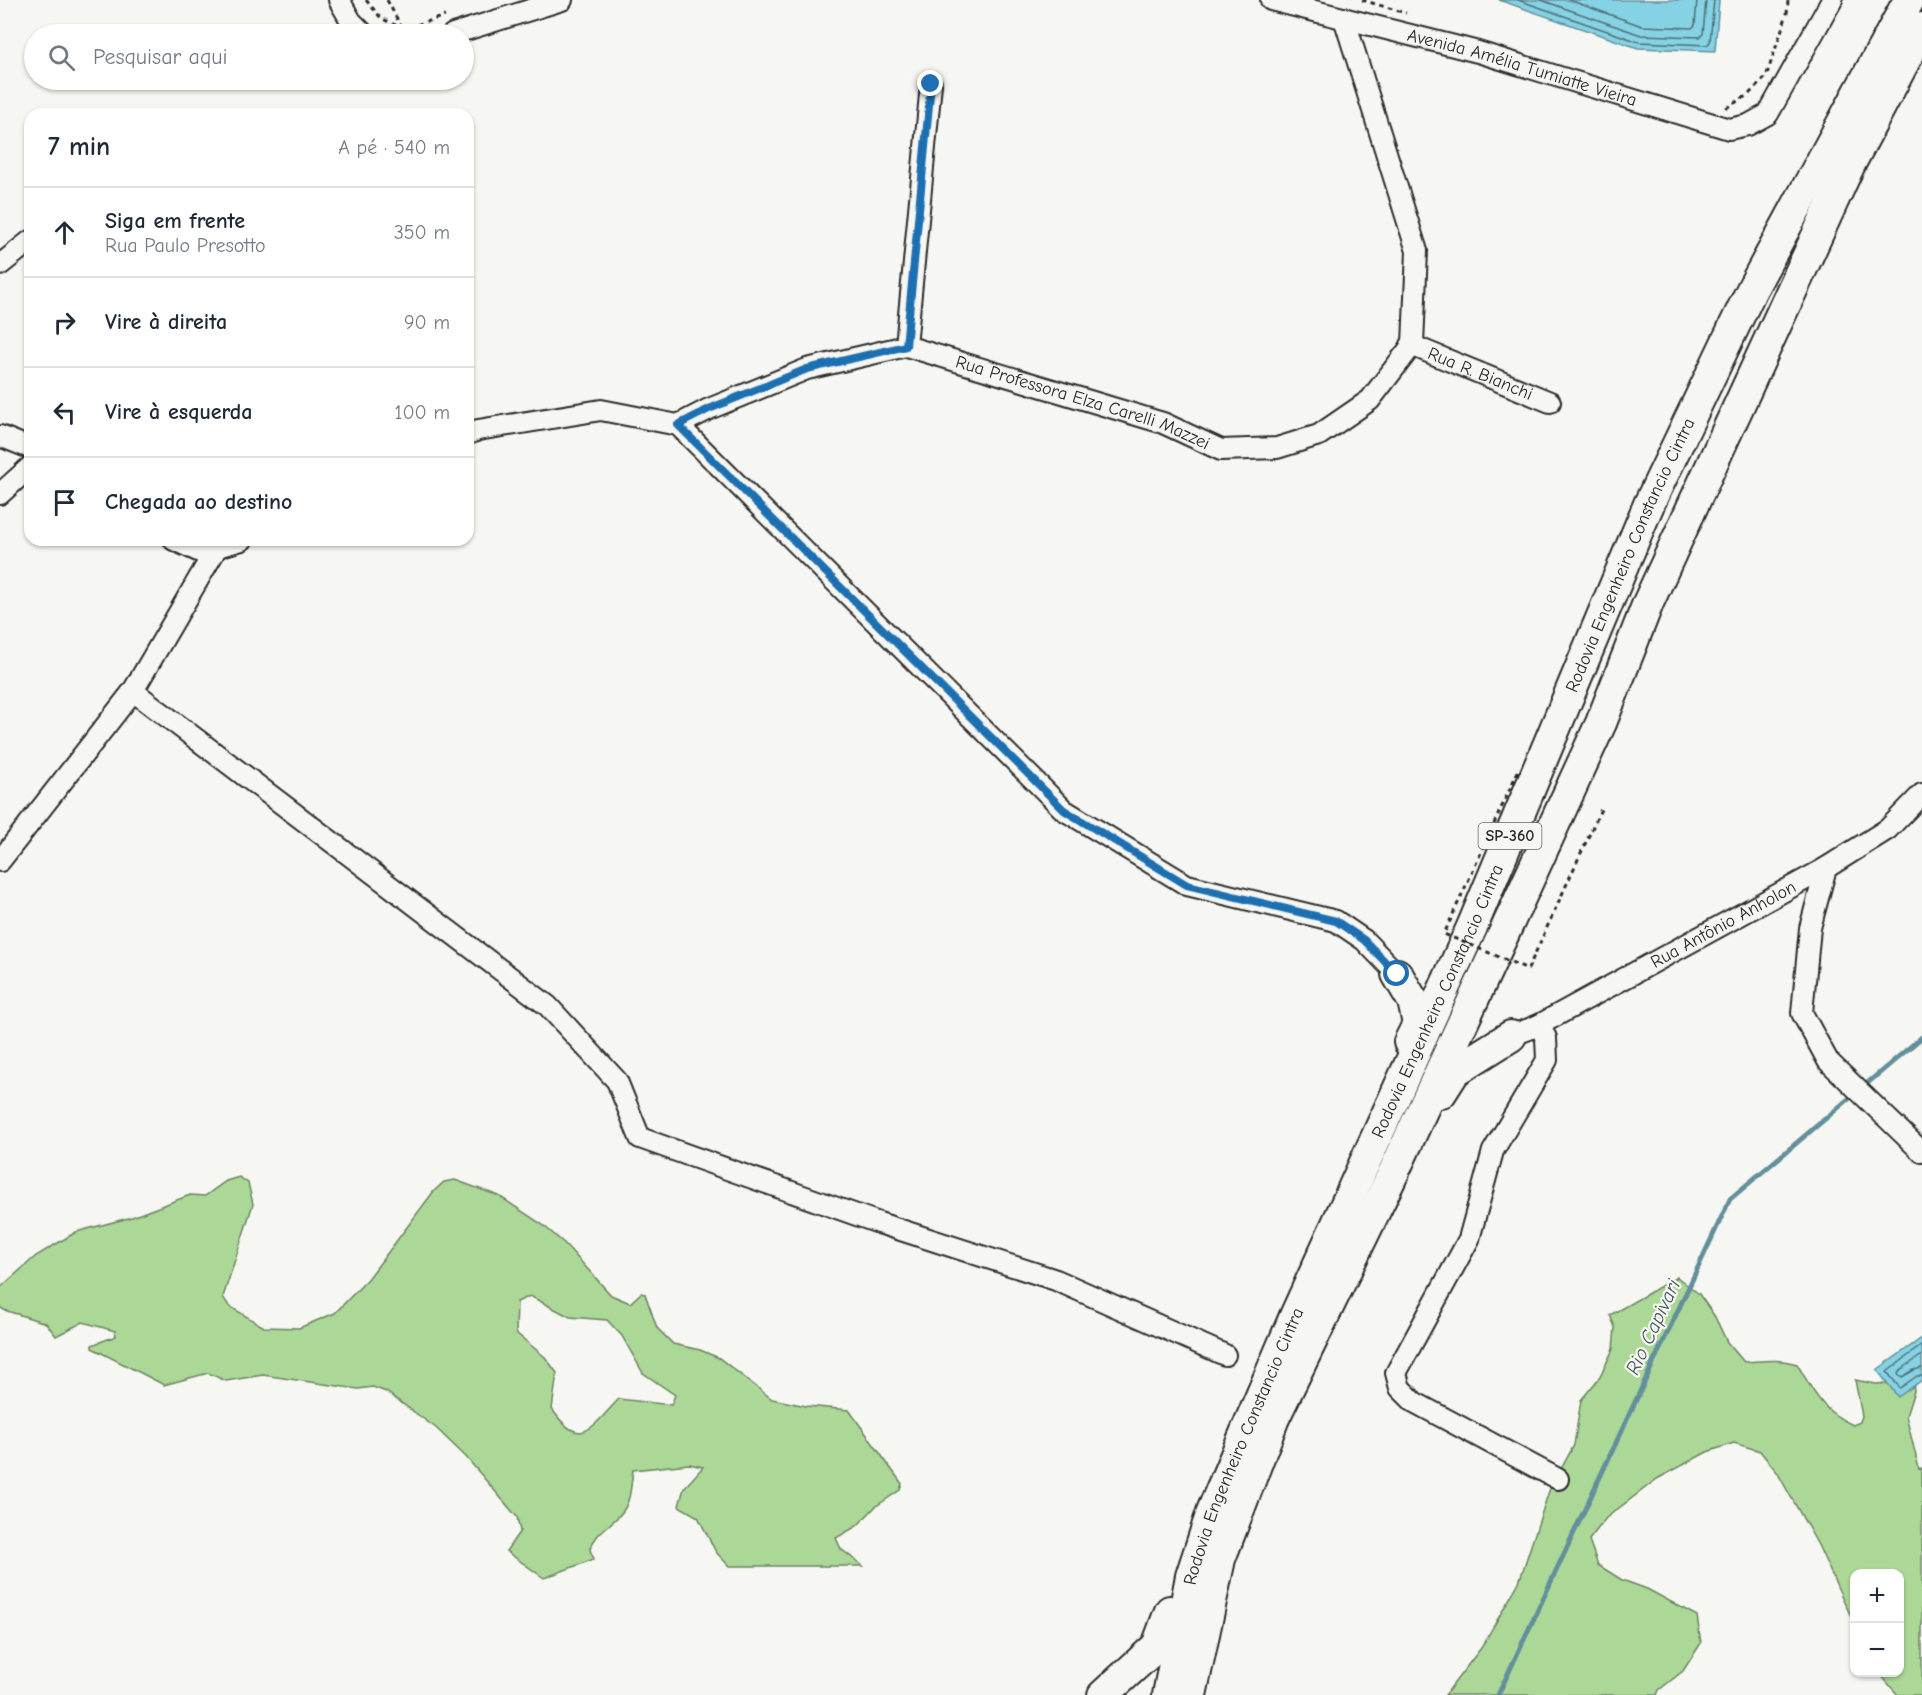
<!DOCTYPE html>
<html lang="pt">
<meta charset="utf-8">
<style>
:root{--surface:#fff;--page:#f6f6f7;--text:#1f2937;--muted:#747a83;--line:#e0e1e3}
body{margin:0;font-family:"Comic Neue",sans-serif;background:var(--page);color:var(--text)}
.controls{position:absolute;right:18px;bottom:18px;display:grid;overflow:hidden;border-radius:12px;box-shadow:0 2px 4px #0004}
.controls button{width:54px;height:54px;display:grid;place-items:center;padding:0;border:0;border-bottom:2px solid var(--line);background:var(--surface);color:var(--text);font:30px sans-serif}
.stop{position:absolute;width:18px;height:18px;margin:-14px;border:4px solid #1f6fb2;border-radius:50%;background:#fff}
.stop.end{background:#1f6fb2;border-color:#fff;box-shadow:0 2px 6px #0008}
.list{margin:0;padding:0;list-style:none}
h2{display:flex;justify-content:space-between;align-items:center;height:78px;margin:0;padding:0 24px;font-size:26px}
h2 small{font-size:20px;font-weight:400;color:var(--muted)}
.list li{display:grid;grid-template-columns:39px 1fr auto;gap:18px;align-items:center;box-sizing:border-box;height:90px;padding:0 24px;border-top:2px solid var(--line)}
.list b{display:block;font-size:22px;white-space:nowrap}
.list p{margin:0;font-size:20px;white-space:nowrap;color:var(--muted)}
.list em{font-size:20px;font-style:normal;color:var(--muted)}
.icon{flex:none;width:33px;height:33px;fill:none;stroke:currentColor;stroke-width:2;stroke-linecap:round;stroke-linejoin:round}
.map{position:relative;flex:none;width:1922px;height:1695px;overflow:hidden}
.search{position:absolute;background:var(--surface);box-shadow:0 2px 4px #0004;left:24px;top:24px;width:450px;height:66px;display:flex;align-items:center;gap:15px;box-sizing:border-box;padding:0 21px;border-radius:33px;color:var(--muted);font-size:22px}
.panel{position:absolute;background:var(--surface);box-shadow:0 2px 4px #0004;left:24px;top:108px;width:450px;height:438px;border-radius:18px}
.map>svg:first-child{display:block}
.green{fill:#abd897;stroke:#6b8261;stroke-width:1.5;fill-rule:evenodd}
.water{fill:#86d2e5;stroke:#628f9b;stroke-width:1.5}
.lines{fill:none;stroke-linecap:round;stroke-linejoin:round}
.shore{stroke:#4f6e75;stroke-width:1.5}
.stream{stroke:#628f9b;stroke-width:5}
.minor-casing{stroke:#2b2b2b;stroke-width:24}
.highway-casing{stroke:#2b2b2b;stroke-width:34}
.path{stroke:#2b2b2b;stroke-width:3;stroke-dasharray:4.5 4.5;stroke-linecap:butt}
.minor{stroke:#f6f6f2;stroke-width:20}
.highway{stroke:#f6f6f2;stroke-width:30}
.path-bridge{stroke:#2b2b2b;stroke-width:3;stroke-dasharray:4.5 4.5;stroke-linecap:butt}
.route{stroke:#1f6fb2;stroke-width:8}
.labels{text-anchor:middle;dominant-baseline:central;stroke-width:4.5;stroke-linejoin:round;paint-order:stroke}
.shield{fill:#f6f6f2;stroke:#686867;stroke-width:1.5}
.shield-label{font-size:16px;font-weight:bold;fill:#2b2b2b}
.street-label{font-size:18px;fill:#2b2b2b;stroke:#f6f6f2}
.water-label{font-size:20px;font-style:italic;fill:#42555a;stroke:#f6f6f2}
</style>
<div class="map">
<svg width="1922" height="1695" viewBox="0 0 1922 1695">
<rect width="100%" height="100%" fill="#f6f6f2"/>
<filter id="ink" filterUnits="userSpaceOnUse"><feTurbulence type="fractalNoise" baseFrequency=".0167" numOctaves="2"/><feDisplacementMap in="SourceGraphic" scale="12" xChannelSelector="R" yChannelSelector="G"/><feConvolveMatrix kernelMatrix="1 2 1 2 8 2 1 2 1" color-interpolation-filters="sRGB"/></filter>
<g filter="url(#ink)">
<path class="green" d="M239,1177L248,1183L253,1204L223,1297L229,1306L264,1327L299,1328L335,1313L368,1279L434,1191L444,1182L455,1180L499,1196L543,1225L565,1244L611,1295L630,1303L641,1293L645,1294L657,1328L673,1344L700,1350L719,1358L772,1399L806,1406L849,1410L902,1484L900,1490L875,1507L857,1526L836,1538L841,1549L863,1566H729L716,1552L698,1517L679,1506L684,1488L703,1467L689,1464L633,1470C631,1483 631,1500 623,1511C611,1527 596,1530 590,1550L594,1559L544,1578L506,1551L520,1531L517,1517L466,1457L436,1428L386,1392L373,1387L358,1389L263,1375L226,1381L208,1373L164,1385L92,1348V1345L116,1336L115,1331L83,1322L56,1336L46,1323L4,1310L0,1307V1288L36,1256L76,1232L132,1217L190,1195L205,1196L226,1181ZM530,1296L570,1317L607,1320L622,1336L643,1373L675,1395L671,1405L619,1399C592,1426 581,1452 552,1409L557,1373L545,1357L516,1333L517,1302Z
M1677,1277L1699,1294L1715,1317L1727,1342L1744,1362C1764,1361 1778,1358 1797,1364C1814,1392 1821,1411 1853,1425L1860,1422L1862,1416L1855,1380L1876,1384L1913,1382L1914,1391L1906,1416L1919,1469L1922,1468V1695H1898L1879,1673L1900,1672V1574H1854V1623L1818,1545L1777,1472L1760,1451L1734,1443L1707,1452L1657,1479L1606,1518L1589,1540L1598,1565L1622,1580L1647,1589L1697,1616L1701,1643L1683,1671L1659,1690L1657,1695H1445L1481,1648L1519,1582L1549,1491L1574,1445L1581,1400L1600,1377L1613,1349L1615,1327L1610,1315Z"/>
<path class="water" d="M1499,0H1719L1715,51L1638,48Z
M1922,1338V1380L1898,1397L1877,1370Z"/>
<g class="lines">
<path class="shore" d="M1518,0L1639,42L1707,45L1710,42L1714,0
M1541,0L1641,35L1700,37L1703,34L1706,0
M1569,0L1642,26L1692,28L1695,25L1697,0
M1922,1345L1887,1372L1900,1388L1917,1376H1922
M1922,1355L1899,1371L1898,1374L1902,1377L1914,1370L1922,1368"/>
<path class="stream" d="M1498,1695L1730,1199L1922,1037"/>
<g class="minor-casing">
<g id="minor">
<path d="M339,0L351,21L364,34"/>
<path id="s1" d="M1271,0L1478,52L1729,129L1748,125L1768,114L1832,0"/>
<path d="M453,34L562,0"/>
<path d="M0,265L30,241"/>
<path id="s2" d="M1411,345L1550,402"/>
<path d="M906,346L931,84"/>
<path id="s3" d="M678,425L709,409L807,369L906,346L1163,423L1221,450L1277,448L1319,435L1370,400L1413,344L1417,251L1344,18"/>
<path d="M678,425L1064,810L1187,885L1336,921L1364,940L1397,974"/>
<path d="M468,434L478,430L601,410L678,425"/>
<path d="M0,436L30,448"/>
<path d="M0,494L30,467"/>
<path d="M174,540L200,552L242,540"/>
<path d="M133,691L548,1006L617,1081L640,1138L879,1223L1056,1280L1225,1355"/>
<path d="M0,861L133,691L216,549"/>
<path d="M1826,868L1810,928L1802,1013L1828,1061L1922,1152"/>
<path d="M1539,1025L1546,1038L1547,1060L1493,1151L1469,1239L1396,1373L1400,1388L1414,1402L1558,1479"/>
<path id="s4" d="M1511,1036L1539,1025L1826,868L1888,829L1922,794"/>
</g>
</g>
<g class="highway-casing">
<g id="highway">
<path d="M1397,974L1413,1001L1418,1024L1409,1042"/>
<path d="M1441,1093L1455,1071L1511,1036"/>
<path d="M1103,1695L1157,1646L1170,1611"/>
<path id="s5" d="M1168,1695L1191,1576L1213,1509L1295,1316L1472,927L1649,504L1752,289L1909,0"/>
<path d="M1191,1695L1220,1559L1274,1418L1391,1178L1601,723L1648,603L1850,164L1922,28"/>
</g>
</g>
<path class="path" d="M366,0L381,18L403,29L445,16
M387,0L402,28
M1362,0L1406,13
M1726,108L1748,95L1766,77L1787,14L1788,0"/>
<use href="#minor" class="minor"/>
<use href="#highway" class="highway"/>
<path class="path-bridge" d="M1518,771L1444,934L1528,969L1601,809"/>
</g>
</g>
<g class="lines" filter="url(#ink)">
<path class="route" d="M931,84L906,346L807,369L709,409L678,425L1064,810L1187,885L1336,921L1364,940L1397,974"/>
</g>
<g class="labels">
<rect class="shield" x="1478.5" y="823" width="63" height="26" rx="4.5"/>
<g class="shield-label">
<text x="1510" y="836">SP-360</text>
</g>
<g class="street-label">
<text stroke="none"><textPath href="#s1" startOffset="260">Avenida Amélia Tumiatte Vieira</textPath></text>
<text stroke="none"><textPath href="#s2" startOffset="75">Rua R. Bianchi</textPath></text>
<text stroke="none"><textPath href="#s3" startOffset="428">Rua Professora Elza Carelli Mazzei</textPath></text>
<text stroke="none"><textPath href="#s5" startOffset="1233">Rodovia Engenheiro Constancio Cintra</textPath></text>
<text stroke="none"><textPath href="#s4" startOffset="240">Rua Antônio Anholon</textPath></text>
<text stroke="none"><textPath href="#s5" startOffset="747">Rodovia Engenheiro Constancio Cintra</textPath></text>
<text stroke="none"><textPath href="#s5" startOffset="261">Rodovia Engenheiro Constancio Cintra</textPath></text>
</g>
<g class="water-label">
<text transform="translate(1653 1327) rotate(-65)">Rio Capivari</text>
</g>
</g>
</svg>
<div class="controls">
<button>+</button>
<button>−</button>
</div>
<div class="stop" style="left:1397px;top:974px"></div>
<div class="stop end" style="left:931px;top:84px"></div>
<div class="search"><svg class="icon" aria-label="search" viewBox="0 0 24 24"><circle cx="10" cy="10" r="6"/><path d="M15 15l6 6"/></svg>Pesquisar aqui</div>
<section class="panel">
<h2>7 min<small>A pé · 540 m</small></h2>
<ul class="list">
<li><svg class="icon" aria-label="ahead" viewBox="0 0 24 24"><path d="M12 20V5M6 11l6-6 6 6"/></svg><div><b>Siga em frente</b><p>Rua Paulo Presotto</p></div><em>350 m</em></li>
<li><svg class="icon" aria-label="right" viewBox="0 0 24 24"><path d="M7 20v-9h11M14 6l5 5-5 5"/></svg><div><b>Vire à direita</b></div><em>90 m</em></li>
<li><svg class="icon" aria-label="left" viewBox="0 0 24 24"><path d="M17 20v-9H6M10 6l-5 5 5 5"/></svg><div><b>Vire à esquerda</b></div><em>100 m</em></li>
<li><svg class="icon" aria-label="arrive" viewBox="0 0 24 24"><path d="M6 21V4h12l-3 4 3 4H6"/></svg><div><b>Chegada ao destino</b></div></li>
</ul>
</section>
</div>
